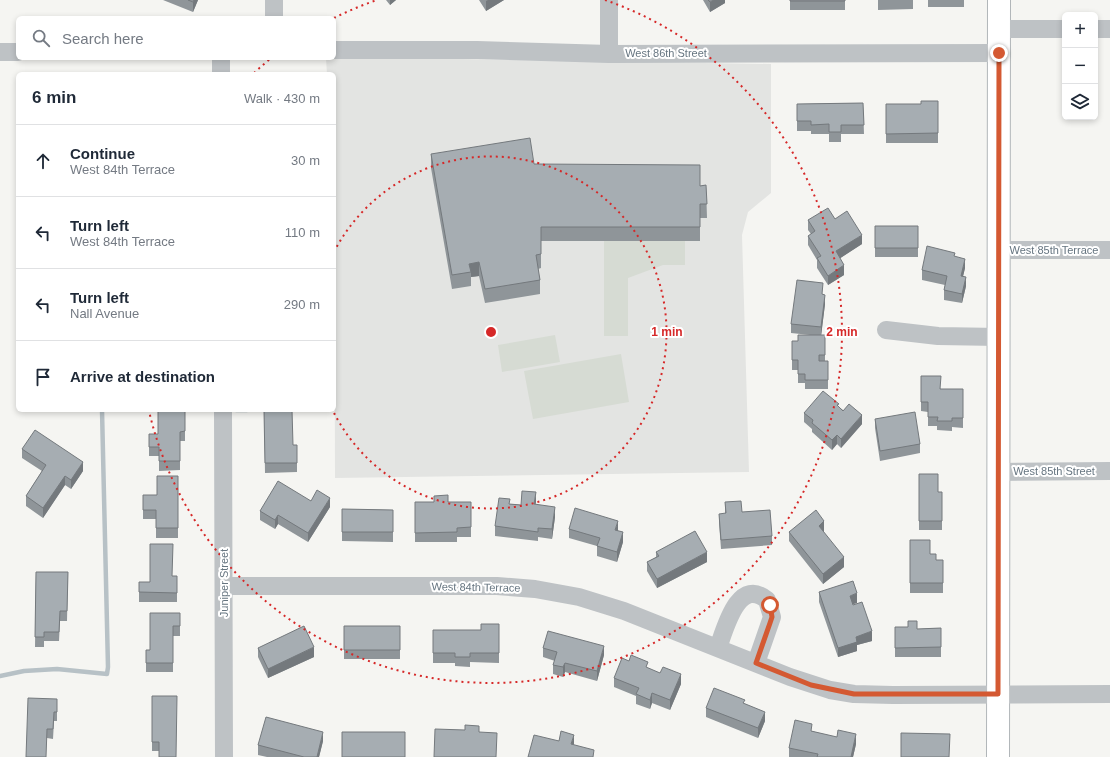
<!DOCTYPE html>
<meta charset="utf-8">
<style>
:root{--surface:#fff;--page:#f6f6f7;--text:#1f2937;--muted:#747a83;--line:#e0e1e3}
body{margin:0;font-family:Helvetica,sans-serif;background:var(--page);color:var(--text)}
.controls{position:absolute;right:12px;top:12px;display:grid;overflow:hidden;border-radius:6px;box-shadow:0 2px 6px #0003}
.controls button{width:36px;height:36px;display:grid;place-items:center;padding:0;border:0;border-bottom:1px solid var(--line);background:var(--surface);color:var(--text);font:20px sans-serif}
.stop{position:absolute;width:12px;height:12px;margin:-9px;border:3px solid #d45932;border-radius:50%;background:#fff}
.stop.end{background:#d45932;border-color:#fff;box-shadow:0 1px 4px #0008}
.list{margin:0;padding:0;list-style:none}
h2{display:flex;justify-content:space-between;align-items:center;height:52px;margin:0;padding:0 16px;font-size:17px}
h2 small{font-size:13px;font-weight:400;color:var(--muted)}
.list li{display:grid;grid-template-columns:26px 1fr auto;gap:12px;align-items:center;box-sizing:border-box;height:72px;padding:0 16px;border-top:1px solid var(--line)}
.list b{display:block;font-size:15px;white-space:nowrap}
.list p{margin:0;font-size:13px;white-space:nowrap;color:var(--muted)}
.list em{font-size:13px;font-style:normal;color:var(--muted)}
.icon{flex:none;width:22px;height:22px;fill:none;stroke:currentColor;stroke-width:2;stroke-linecap:round;stroke-linejoin:round}
.map{position:relative;flex:none;width:1110px;height:757px;overflow:hidden}
.search{position:absolute;background:var(--surface);box-shadow:0 2px 6px #0003;left:16px;top:16px;width:320px;height:44px;display:flex;align-items:center;gap:10px;box-sizing:border-box;padding:0 14px;border-radius:6px;color:var(--muted);font-size:15px}
.panel{position:absolute;background:var(--surface);box-shadow:0 2px 6px #0003;left:16px;top:72px;width:320px;height:340px;border-radius:6px}
.map>svg:first-child{display:block}
.built{fill:#e3e4e2}
.green{fill:#d6dbd3}
.lines{fill:none;stroke-linecap:round;stroke-linejoin:round}
.stream{stroke:#b7c1c6;stroke-width:4.5}
.secondary-casing{stroke:#b1b6b9;stroke-width:24}
.street{stroke:#bec2c5;stroke-width:18}
.secondary{stroke:#fff;stroke-width:22}
.wall{fill:#8f9599}
.shaded-wall{fill:#74797d}
.building{fill:#a6adb2;stroke:#74797d}
.route{stroke:#d45932;stroke-width:5}
.ring{fill:none;stroke:#d62828;stroke-width:2;stroke-dasharray:2 4}
.labels{text-anchor:middle;dominant-baseline:central;stroke-width:4;stroke-linejoin:round;paint-order:stroke}
.street-label{font-size:11px;fill:#667580;stroke:#fff}
.centre{fill:#d62828;stroke:#fff;stroke-width:2}
.ring-label{font-size:12px;text-anchor:middle;font-weight:bold;fill:#d62828;stroke:#fff;stroke-width:4;stroke-linejoin:round;paint-order:stroke}
</style>
<div class="map">
<svg width="1110" height="757" viewBox="0 0 1110 757">
<rect width="100%" height="100%" fill="#f5f5f2"/>
<path class="built" d="M334,57L771,64V193L748,212L742,235L749,472L335,478L334,74H327L326,58Z"/>
<path class="green" d="M604,241H685V265H663L628,278V336H604Z
M555,335L560,362L502,372L498,345Z
M621,354L629,402L533,419L524,371Z"/>
<g class="lines">
<path class="stream" d="M236,410H247
M0,676L24,671L57,669L107,674L108,667L102,410"/>
<g class="secondary-casing">
<path id="secondary" d="M998,757L999,0"/>
</g>
<path class="street" d="M274,0V18
M609,0V54
M999,29H1065
M1095,29H1110
M334,50H477L609,54L999,53
M0,52H18
M221,58V74
M998,250H1110
M886,330L938,336L999,337
M223,410L224,757
M998,472L1110,471
M224,586H497L535,589L579,597L624,611L790,677L830,690L854,694L893,695L1110,694
M718,648C725,629 738,576 767,600L772,617L756,663"/>
<use href="#secondary" class="secondary"/>
</g>
<path class="wall" d="M163,0H198L193,12Z
M386,0H396L390,5Z
M479,0H504L486,11Z
M703,0H725V3L710,12Z
M790,0H845V10H790Z
M878,0H913V9L878,10Z
M928,0H964V7H928Z
M938,101V143H886V104H921Z
M863,103L864,134H841V142H829V134H811V131H797V104Z
M431,154L700,186L706,185L707,218H700V241H541V268L538,269L540,280V294L485,303L479,276L471,277V286L452,289L431,168Z
M835,219L862,244L840,258L844,275L828,285L817,268V260L808,245V236L811,234L808,230V220Z
M875,226H918V257H875Z
M955,257L965,268L963,276L966,286L962,303L944,300V290L945,285L922,280V270Z
M823,294L825,304L821,335H825V361H828V389H805V383H798V370H792V341H798L810,335L791,333V324Z
M921,376L941,389H963V428L952,427V431L937,430V426H928V412L921,411Z
M839,407L862,424L841,448L837,444L832,450L812,432V429L804,422V413Z
M185,411V441H180V470L159,471V456H149V434H158Z
M264,411L293,445H297V472L265,473Z
M875,419L920,444V453L880,461L875,428Z
M22,449L83,471L71,489L65,485L43,518L26,506V496L42,471L22,458Z
M919,474L938,492H942V530H919Z
M178,476V538H156V519H143V495H157Z
M311,501L330,507L308,542L278,524L275,529L260,520V511Z
M415,502H471V537H457V542H415Z
M536,502L535,505L555,517L552,539L538,537V541L495,536V526L510,504L521,505Z
M725,502L742,512L772,536V545L721,549L719,523V514H725Z
M342,509L393,510V542L342,541Z
M569,529L618,530V531L623,542L617,562L597,556V546L569,538Z
M824,531L823,532L844,567L823,584L789,541V532Z
M910,540L930,554L936,560H943V593H910Z
M656,552L707,562L657,588L647,571V562L656,557Z
M36,572H68L67,621H60L59,641H44V647H35Z
M172,576H177V602H139V582H150Z
M819,592L857,603L853,604L872,641L857,645V651L838,657L819,602Z
M180,613V636H173V672H146V650H150Z
M499,624V663L470,662V667L455,666V663H433V630H481Z
M344,626H400V659H344Z
M895,627L917,629L941,628V657H895Z
M258,648L314,657L268,678L258,657Z
M543,648L604,655L597,681L565,672L563,677L553,674V665L555,661L543,657Z
M648,668L681,684L670,710L652,703L650,709L636,704V696L614,687V678Z
M152,696H177L159,751H152Z
M57,699V721H54L53,739L47,738L26,757Z
M745,704L765,721L758,738L706,717V708Z
M812,731L856,744L853,757H789V748Z
M323,741L319,757H267L258,755V745Z"/>
<path class="shaded-wall" d="M194,0H198L193,12V2Z
M390,0H396L390,5Z
M488,0H504L486,11V1Z
M714,0H725V3L710,12V2Z
M862,235V244L836,261V251Z
M965,259V268L961,285V276Z
M479,262V276L471,277V272L469,264Z
M844,265V275L828,285V276Z
M966,277V286L962,303V294Z
M825,295V304L821,337V327Z
M862,415V424L841,448V439Z
M837,435V444L832,450V440Z
M83,462V471L71,489V480Z
M65,476V485L43,518V508Z
M536,492V502L534,514V504Z
M330,498V507L308,542V533Z
M555,507V517L552,539V529Z
M278,515V524L275,529V520Z
M618,521V530L615,540V530Z
M824,521V531L819,535V526Z
M623,532V542L617,562V552Z
M707,552V562L657,588V579Z
M844,557V567L823,584V574Z
M857,593V603L850,605V596Z
M872,631V641L857,645V651L838,657V648L856,637Z
M604,646V655L597,681V671Z
M314,647V657L268,678V669Z
M565,663V672L563,677V667Z
M681,674V684L670,710V700Z
M652,693V703L650,709V700Z
M765,712V721L758,738V728Z
M323,732V741L319,757H317Z
M856,734V744L853,757H851Z
M574,735V744L571,754V744Z"/>
<path class="building" d="M188,0H194L193,2Z
M708,0H714L710,2Z
M790,0H845V1H790Z
M921,101H938V133L886,134V104H921Z
M863,103L864,125H841V132H829V124L811,125V121H797V104Z
M530,138L534,164L700,165V186L706,185L707,204H700V227H541V254L536,255L540,280L485,289L479,262L469,264L471,272L452,275L431,154Z
M828,208L835,219L847,211L862,235L836,251L844,265L828,276L817,258L821,256L808,236L815,231L808,220Z
M875,226H918V248H875Z
M927,246L955,253L954,256L965,259L961,276L966,277L962,294L944,290L947,276L922,270Z
M797,280L823,283L822,294L825,295L821,327L791,324Z
M798,335H825V355H819V361H828V380H805V374H798V360H792V341H798Z
M921,376H941L940,389H963V418H952V421H937L938,417H928V402H921Z
M823,391L839,404L837,405L843,411L849,404L862,415L841,439L837,435L832,440L812,423L813,420L804,413Z
M292,410L293,445H297V463H265L264,411Z
M158,411H185V431L180,432V461H159V447H149V434H158Z
M915,412L920,444L880,451L875,419Z
M35,430L83,462L71,480L65,476L43,508L26,496L46,465L22,449Z
M919,474H938V492H942V521H919Z
M157,476H178V528H156V510H143V495H157Z
M278,481L311,501L317,490L330,498L308,533L278,515L275,520L260,511Z
M522,491L536,492L534,504L555,507L552,529L538,528V532L495,526L499,498L510,499L509,504L521,505Z
M448,495V502H471V527L457,528V532L415,533V502H434V496Z
M741,501L742,512L770,510L772,536L721,540L719,514L726,513L725,502Z
M575,508L618,521L615,530L623,532L617,552L597,546L600,538L569,529Z
M342,509L393,510V532H342Z
M816,510L824,521L819,526L844,557L823,574L789,532Z
M695,531L707,552L657,579L647,562L659,556L656,552Z
M910,540H930V554H936V560H943V583H910Z
M150,544H173L172,576H177V593L139,592V582H150Z
M36,572H68L67,611H60L59,632H44V637H35Z
M853,581L857,593L850,596L853,605L862,602L872,631L856,637L857,642L838,648L819,592Z
M150,613H180V626H173V663H146V650H150Z
M908,621H917V629L941,628V647L895,648V627H908Z
M481,624H499V653H470V657H455V653H433V630H481Z
M304,626L314,647L268,669L258,648Z
M344,626H400V650H344Z
M548,631L604,646L597,671L565,663L563,667L553,665L557,652L543,648Z
M631,655L648,662L646,667L660,673L663,667L681,674L670,700L652,693L650,700L636,694L639,688L614,678L622,658L629,661Z
M714,688L745,700L743,703L765,712L758,728L706,708Z
M152,696H177L176,757H159V742H152Z
M28,698L57,699V712H54L53,729H47L46,757H26Z
M266,717L323,732L317,757H304L258,745Z
M795,720L812,724L811,731L837,737L838,730L856,734L851,757H817L818,754L789,748Z
M465,725L479,726V732L497,733L496,757H434L435,729L465,730Z
M561,731L574,735L571,744L594,750L593,757H528L534,735L559,741Z
M342,732H405V757H342Z
M901,733L950,734L949,757H901Z"/>
<g class="lines">
<path class="route" d="M770,605L772,617L770,623L756,663L811,685L854,694H998L999,53"/>
</g>
<g class="ring">
<path d="M334 252A176 176 0 1 1 333 411"/>
<path d="M254 73A351 351 0 0 1 270 59M334 18A351 351 0 0 1 377 0M605 0A351 351 0 1 1 149 411"/>
</g>
<g class="labels">
<g class="street-label">
<text x="666" y="53">West 86th Street</text>
<text x="1054" y="250">West 85th Terrace</text>
<text x="1054" y="471">West 85th Street</text>
<text transform="translate(224 583) rotate(-90)">Juniper Street</text>
<text transform="translate(476 587) rotate(1)">West 84th Terrace</text>
</g>
</g>
<circle cx="491" cy="332" r="6" class="centre"/>
<g class="ring-label">
<text x="667" y="336">1 min</text>
<text x="842" y="336">2 min</text>
</g>
</svg>
<div class="controls">
<button>+</button>
<button>−</button>
<button><svg class="icon" aria-label="layers" viewBox="0 0 24 24"><path d="M12 4l9 5-9 5-9-5zM3 14l9 5 9-5"/></svg></button>
</div>
<div class="stop" style="left:770px;top:605px"></div>
<div class="stop end" style="left:999px;top:53px"></div>
<div class="search"><svg class="icon" aria-label="search" viewBox="0 0 24 24"><circle cx="10" cy="10" r="6"/><path d="M15 15l6 6"/></svg>Search here</div>
<section class="panel">
<h2>6 min<small>Walk · 430 m</small></h2>
<ul class="list">
<li><svg class="icon" aria-label="ahead" viewBox="0 0 24 24"><path d="M12 20V5M6 11l6-6 6 6"/></svg><div><b>Continue</b><p>West 84th Terrace</p></div><em>30 m</em></li>
<li><svg class="icon" aria-label="left" viewBox="0 0 24 24"><path d="M17 20v-9H6M10 6l-5 5 5 5"/></svg><div><b>Turn left</b><p>West 84th Terrace</p></div><em>110 m</em></li>
<li><svg class="icon" aria-label="left" viewBox="0 0 24 24"><path d="M17 20v-9H6M10 6l-5 5 5 5"/></svg><div><b>Turn left</b><p>Nall Avenue</p></div><em>290 m</em></li>
<li><svg class="icon" aria-label="arrive" viewBox="0 0 24 24"><path d="M6 21V4h12l-3 4 3 4H6"/></svg><div><b>Arrive at destination</b></div></li>
</ul>
</section>
</div>
